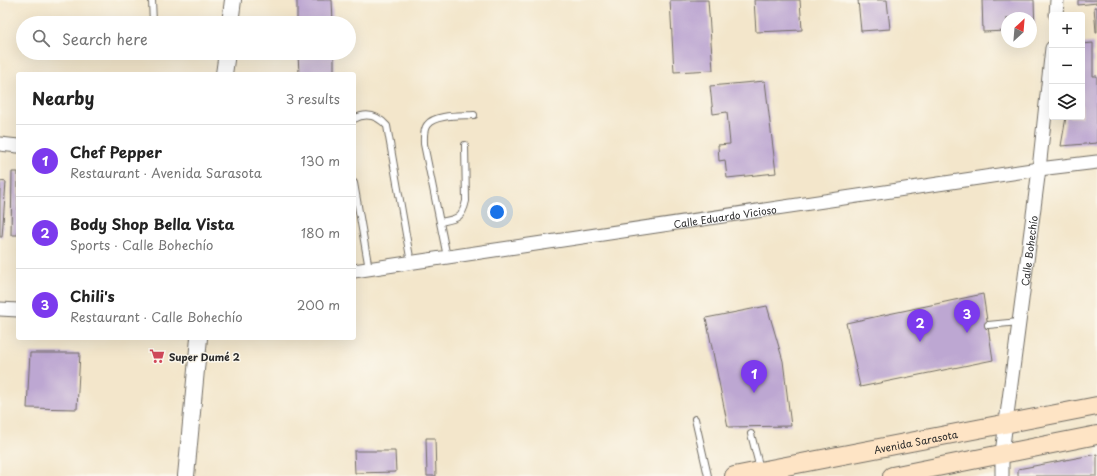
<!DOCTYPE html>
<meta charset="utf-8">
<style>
:root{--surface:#fff;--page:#f6f6f6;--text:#222;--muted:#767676;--line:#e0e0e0;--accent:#7c3aed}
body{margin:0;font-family:"Playpen Sans",sans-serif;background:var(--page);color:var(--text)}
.controls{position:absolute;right:12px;top:12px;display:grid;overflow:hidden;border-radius:4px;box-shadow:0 4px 16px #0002}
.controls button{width:36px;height:36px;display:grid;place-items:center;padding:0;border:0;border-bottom:1px solid var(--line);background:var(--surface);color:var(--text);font:20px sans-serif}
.compass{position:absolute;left:1001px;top:12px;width:36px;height:36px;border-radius:50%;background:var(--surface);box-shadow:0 4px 16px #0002;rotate:26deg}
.you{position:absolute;left:497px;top:212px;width:14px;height:14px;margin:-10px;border:3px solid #fff;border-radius:50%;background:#1a73e8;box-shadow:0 0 0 6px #1a73e833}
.badge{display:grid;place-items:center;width:26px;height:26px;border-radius:50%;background:var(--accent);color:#fff;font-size:13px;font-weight:700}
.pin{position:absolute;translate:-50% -33px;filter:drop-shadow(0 1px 2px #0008)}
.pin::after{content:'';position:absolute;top:21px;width:14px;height:12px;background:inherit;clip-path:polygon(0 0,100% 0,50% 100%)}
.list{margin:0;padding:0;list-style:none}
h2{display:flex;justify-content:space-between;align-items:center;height:52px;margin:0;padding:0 16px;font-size:17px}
h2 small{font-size:13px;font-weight:400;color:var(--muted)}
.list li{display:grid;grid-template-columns:26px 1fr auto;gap:12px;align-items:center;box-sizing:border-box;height:72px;padding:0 16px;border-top:1px solid var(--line)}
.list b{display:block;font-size:15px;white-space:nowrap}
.list p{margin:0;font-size:13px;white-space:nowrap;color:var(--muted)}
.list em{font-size:13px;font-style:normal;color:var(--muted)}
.icon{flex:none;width:22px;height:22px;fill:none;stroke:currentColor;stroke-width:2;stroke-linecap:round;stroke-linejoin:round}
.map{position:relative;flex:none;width:1097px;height:476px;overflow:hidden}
.search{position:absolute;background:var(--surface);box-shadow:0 4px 16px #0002;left:16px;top:16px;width:340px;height:44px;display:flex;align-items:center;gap:10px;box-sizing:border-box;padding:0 14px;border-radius:22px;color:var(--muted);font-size:15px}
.panel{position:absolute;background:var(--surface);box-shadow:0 4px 16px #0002;left:16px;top:72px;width:340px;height:268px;border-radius:4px}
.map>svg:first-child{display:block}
.building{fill:#bda7d2}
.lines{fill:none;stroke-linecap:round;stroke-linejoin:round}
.service-casing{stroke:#716c63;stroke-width:8}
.minor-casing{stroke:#716c63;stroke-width:15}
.tertiary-casing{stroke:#716c63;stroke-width:18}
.secondary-casing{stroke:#716c63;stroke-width:20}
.service{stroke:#fff;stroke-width:6}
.minor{stroke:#fff;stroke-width:13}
.tertiary{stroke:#fff;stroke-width:16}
.secondary{stroke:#fee4c5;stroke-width:18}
.labels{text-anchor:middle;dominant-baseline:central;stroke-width:3;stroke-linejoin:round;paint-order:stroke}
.street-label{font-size:10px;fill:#2b2b2b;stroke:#fbf7ec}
.poi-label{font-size:10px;font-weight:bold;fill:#2b2b2b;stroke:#fbf7ec;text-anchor:start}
</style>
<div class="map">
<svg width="1097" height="476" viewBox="0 0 1097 476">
<rect width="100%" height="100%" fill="#fbf7ec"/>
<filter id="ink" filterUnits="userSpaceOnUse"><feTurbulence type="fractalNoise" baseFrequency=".025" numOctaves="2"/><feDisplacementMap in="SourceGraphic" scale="8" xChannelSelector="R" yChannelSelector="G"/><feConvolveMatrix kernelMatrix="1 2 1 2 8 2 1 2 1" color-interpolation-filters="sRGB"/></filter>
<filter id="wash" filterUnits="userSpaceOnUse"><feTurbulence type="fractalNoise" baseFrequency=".012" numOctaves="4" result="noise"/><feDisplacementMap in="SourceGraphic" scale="16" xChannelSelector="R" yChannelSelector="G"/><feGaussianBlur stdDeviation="0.9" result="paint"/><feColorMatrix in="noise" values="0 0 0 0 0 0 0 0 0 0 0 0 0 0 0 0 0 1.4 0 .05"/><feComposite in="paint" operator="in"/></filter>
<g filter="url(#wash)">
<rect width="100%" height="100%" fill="#f3e6cb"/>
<g id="blocks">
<path class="building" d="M297,0H332L333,23H297Z
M670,0H708L713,70L674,72Z
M754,0H800L802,30L756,32Z
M858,0H887L890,29L861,31Z
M982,0H1034L1035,31H1031V18H1007V31L983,32Z
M1078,0H1097V3L1078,5Z
M1094,7H1097V32H1096Z
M1093,43V76H1097V143L1061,146L1066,117H1082V44Z
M298,53H334V74H299Z
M765,81L776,173L727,178L725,160L719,161L718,145L730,144L727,112L713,114L710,86Z
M12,172H18V235H11Z
M0,181L6,182L2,237H0Z
M983,294L993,360L860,387L846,323Z
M767,306L783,361L791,426L728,427L706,318Z
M30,353H80L77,409L27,408Z
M426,438H435L436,476H427Z
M354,451H395L396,472L355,473Z
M1097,454V476H1018V469Z"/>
</g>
</g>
<g filter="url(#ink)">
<use href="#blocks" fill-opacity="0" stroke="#716c63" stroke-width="1"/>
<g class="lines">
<g class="service-casing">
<path id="service" d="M152,0L153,23
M354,119C367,112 378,116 387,126L411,263
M354,183L369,269
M440,222C456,219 462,219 466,201L465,145
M447,257L424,144C424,138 423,130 427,125C435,114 462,116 474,115
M988,325L1019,322
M695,419L708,476
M751,434L760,469"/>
</g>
<g class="minor-casing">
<g id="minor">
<path d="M1056,15L1057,0"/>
<path d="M0,144L18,146"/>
<path id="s1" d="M354,271L1039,169L1097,162"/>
<path d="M0,309L18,310"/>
<path id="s2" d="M1002,476V453L1039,169L1052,48"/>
</g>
</g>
<g class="tertiary-casing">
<path id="tertiary" d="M230,23L233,0
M224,74L227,53
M186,476L199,338"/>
</g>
<g class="secondary-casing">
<g id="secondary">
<path id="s3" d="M734,476L1097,406"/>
<path d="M892,476L1097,435"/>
</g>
</g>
<use href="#service" class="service"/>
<use href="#minor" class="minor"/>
<use href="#tertiary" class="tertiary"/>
<use href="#secondary" class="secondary"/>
</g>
</g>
<defs>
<g id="supermarket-bare" transform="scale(1.2)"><path d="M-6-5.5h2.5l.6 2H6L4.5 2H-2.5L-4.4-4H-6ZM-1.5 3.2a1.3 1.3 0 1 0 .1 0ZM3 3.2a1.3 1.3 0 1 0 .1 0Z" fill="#d1495b" stroke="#fbf7ec" stroke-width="2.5" paint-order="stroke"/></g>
</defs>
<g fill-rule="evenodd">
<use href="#supermarket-bare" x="157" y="356"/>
</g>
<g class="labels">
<g class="street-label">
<text stroke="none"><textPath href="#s1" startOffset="375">Calle Eduardo Vicioso</textPath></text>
<text stroke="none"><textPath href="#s2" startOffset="227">Calle Bohechío</textPath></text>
<text stroke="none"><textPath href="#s3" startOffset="185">Avenida Sarasota</textPath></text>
</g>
<g class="poi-label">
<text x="169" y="356">Super Dumé 2</text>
</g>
</g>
</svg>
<div class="controls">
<button>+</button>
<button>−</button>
<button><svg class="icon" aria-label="layers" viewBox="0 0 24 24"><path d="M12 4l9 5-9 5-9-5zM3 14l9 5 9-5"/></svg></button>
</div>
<svg class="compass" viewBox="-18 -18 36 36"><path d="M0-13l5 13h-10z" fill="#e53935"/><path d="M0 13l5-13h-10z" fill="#767676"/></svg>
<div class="you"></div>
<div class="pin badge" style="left:754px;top:393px">1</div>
<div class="pin badge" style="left:920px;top:342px">2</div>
<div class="pin badge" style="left:967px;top:333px">3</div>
<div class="search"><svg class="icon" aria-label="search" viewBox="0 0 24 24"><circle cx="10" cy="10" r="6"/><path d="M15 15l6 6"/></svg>Search here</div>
<section class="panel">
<h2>Nearby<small>3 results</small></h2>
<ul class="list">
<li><span class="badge">1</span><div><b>Chef Pepper</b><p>Restaurant · Avenida Sarasota</p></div><em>130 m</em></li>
<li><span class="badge">2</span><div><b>Body Shop Bella Vista</b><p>Sports · Calle Bohechío</p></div><em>180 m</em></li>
<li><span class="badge">3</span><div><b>Chili's</b><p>Restaurant · Calle Bohechío</p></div><em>200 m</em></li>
</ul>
</section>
</div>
